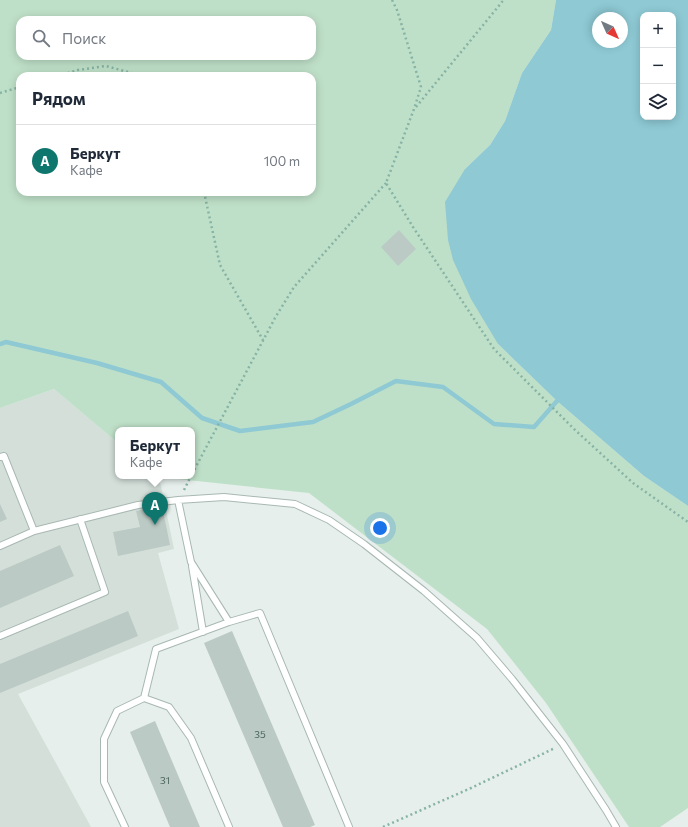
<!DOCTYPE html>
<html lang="ru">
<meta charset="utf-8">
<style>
:root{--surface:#fff;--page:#f6f6f7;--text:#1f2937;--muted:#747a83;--line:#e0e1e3;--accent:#0f766e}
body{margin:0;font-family:Commissioner,sans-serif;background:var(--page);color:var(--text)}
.controls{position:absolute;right:12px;top:12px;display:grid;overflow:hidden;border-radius:8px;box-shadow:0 2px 10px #0003}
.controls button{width:36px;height:36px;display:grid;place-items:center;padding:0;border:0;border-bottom:1px solid var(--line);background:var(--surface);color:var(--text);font:20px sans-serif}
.compass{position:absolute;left:592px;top:12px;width:36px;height:36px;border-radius:50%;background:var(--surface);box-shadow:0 2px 10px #0003;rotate:135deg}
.you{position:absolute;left:380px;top:528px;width:14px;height:14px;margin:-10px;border:3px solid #fff;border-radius:50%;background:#1a73e8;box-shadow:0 0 0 6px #1a73e833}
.badge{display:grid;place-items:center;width:26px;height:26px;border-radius:50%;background:var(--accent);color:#fff;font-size:13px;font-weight:700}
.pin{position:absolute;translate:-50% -33px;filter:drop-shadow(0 1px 2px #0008)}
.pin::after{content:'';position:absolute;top:21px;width:14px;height:12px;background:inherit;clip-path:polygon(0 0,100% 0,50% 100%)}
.popup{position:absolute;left:115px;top:427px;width:80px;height:52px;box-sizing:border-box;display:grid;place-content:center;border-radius:8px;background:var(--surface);filter:drop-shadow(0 1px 3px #0005);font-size:13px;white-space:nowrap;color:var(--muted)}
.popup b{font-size:15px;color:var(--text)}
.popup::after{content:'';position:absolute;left:50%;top:100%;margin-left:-8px;border:8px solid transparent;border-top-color:var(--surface)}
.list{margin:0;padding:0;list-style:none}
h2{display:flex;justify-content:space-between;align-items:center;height:52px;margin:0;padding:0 16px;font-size:17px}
h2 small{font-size:13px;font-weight:400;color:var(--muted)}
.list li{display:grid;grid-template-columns:26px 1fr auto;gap:12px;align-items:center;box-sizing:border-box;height:72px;padding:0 16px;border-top:1px solid var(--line)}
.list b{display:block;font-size:15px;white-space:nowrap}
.list p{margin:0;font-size:13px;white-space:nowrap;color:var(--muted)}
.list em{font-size:13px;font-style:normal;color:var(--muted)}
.icon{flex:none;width:22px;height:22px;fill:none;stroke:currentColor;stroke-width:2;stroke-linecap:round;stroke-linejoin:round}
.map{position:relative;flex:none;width:688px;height:827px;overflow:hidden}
.search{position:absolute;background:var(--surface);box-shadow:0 2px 10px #0003;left:16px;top:16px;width:300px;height:44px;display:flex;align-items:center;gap:10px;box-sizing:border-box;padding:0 14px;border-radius:12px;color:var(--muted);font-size:15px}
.panel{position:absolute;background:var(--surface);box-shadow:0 2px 10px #0003;left:16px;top:72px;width:300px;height:124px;border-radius:12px}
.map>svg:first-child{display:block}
.built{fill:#d4dfda}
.green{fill:#bfe0c8;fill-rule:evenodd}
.water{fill:#8ec9d4;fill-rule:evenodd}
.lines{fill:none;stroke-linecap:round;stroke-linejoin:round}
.stream{stroke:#8ec9d4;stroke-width:4.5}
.building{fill:#bbcac4}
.lane-casing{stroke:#a8b8b2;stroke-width:8}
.path{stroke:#86b3a5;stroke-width:2.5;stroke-dasharray:2 3;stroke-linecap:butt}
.lane{stroke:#fff;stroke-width:6}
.labels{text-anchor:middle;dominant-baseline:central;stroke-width:3;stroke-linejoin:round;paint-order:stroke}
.number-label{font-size:10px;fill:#4a645c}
</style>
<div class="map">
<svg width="688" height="827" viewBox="0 0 688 827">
<rect width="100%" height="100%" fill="#e6efeb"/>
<path class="built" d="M54,389L118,443V476H157L159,477L174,549L158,553L179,629L18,694L91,827H0V408Z"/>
<path class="green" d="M0,0H556L551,30L522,73L505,121L490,145L465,169L498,344L557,401L644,476L688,506V808L660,827H629L546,703L487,629L309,493L159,477L157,476H192V430H118V443L54,389L0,408ZM20,20H312V56H20ZM20,76H312V192H20Z"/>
<path class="water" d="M556,0H688V506L644,476L557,401L498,344L471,299L453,260L448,240L445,202L465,169L490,145L505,121L522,73L551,30ZM643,15H673V117H643ZM598,18H622V42H598Z"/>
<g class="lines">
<path class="stream" d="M0,344L6,342L97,363L161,382L202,418L240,431L313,422L351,404L396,381L443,387L494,424L534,427L557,401"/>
</g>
<path class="building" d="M399,230L416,249L398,266L381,247Z
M0,504L7,519L0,522Z
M162,506L170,545L118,556L113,532L140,527L136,511Z
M60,545L74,576L0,608V571Z
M128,611L138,636L0,693V664Z
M232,631L315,825L310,827H283L204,643Z
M155,721L200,827H170L130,732Z"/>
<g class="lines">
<g class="lane-casing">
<path id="lane" d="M0,457L4,456L34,531
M178,500L191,562L229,622L260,613L349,827
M0,546L34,531L138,505L178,500L224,497L295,504L329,520L364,544L424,591L477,638L512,679L563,744L606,810L616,827
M192,566L203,632
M0,636L105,592L80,519
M144,698L156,649L229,622
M125,827L104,782V739L117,711L144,698L169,707L191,738L229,827"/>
</g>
<path class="path" d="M392,0L397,10L421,87L414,109L386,183L413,227L494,349L574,429L633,483L688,522
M58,76L78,70L106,66L135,74L138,76
M0,93L20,87
M416,107L502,2V0
M204,192L220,265L263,340
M192,474L275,318L294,287L386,183
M184,490L191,476
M383,827L471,788L555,748"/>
<use href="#lane" class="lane"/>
</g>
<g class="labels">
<g class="number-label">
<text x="260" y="734">35</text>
<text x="165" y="780">31</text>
</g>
</g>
</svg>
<div class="controls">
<button>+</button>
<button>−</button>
<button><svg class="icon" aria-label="layers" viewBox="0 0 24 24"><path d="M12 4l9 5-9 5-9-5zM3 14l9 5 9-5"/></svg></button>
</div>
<svg class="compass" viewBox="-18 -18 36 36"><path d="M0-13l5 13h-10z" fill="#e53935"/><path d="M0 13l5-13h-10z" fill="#747a83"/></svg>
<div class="you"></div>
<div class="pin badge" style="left:155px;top:525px">A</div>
<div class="popup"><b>Беркут</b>Кафе</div>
<div class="search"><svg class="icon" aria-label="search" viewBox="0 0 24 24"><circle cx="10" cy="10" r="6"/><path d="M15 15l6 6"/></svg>Поиск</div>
<section class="panel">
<h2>Рядом<small></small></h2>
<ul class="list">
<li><span class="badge">A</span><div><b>Беркут</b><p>Кафе</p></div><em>100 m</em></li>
</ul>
</section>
</div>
